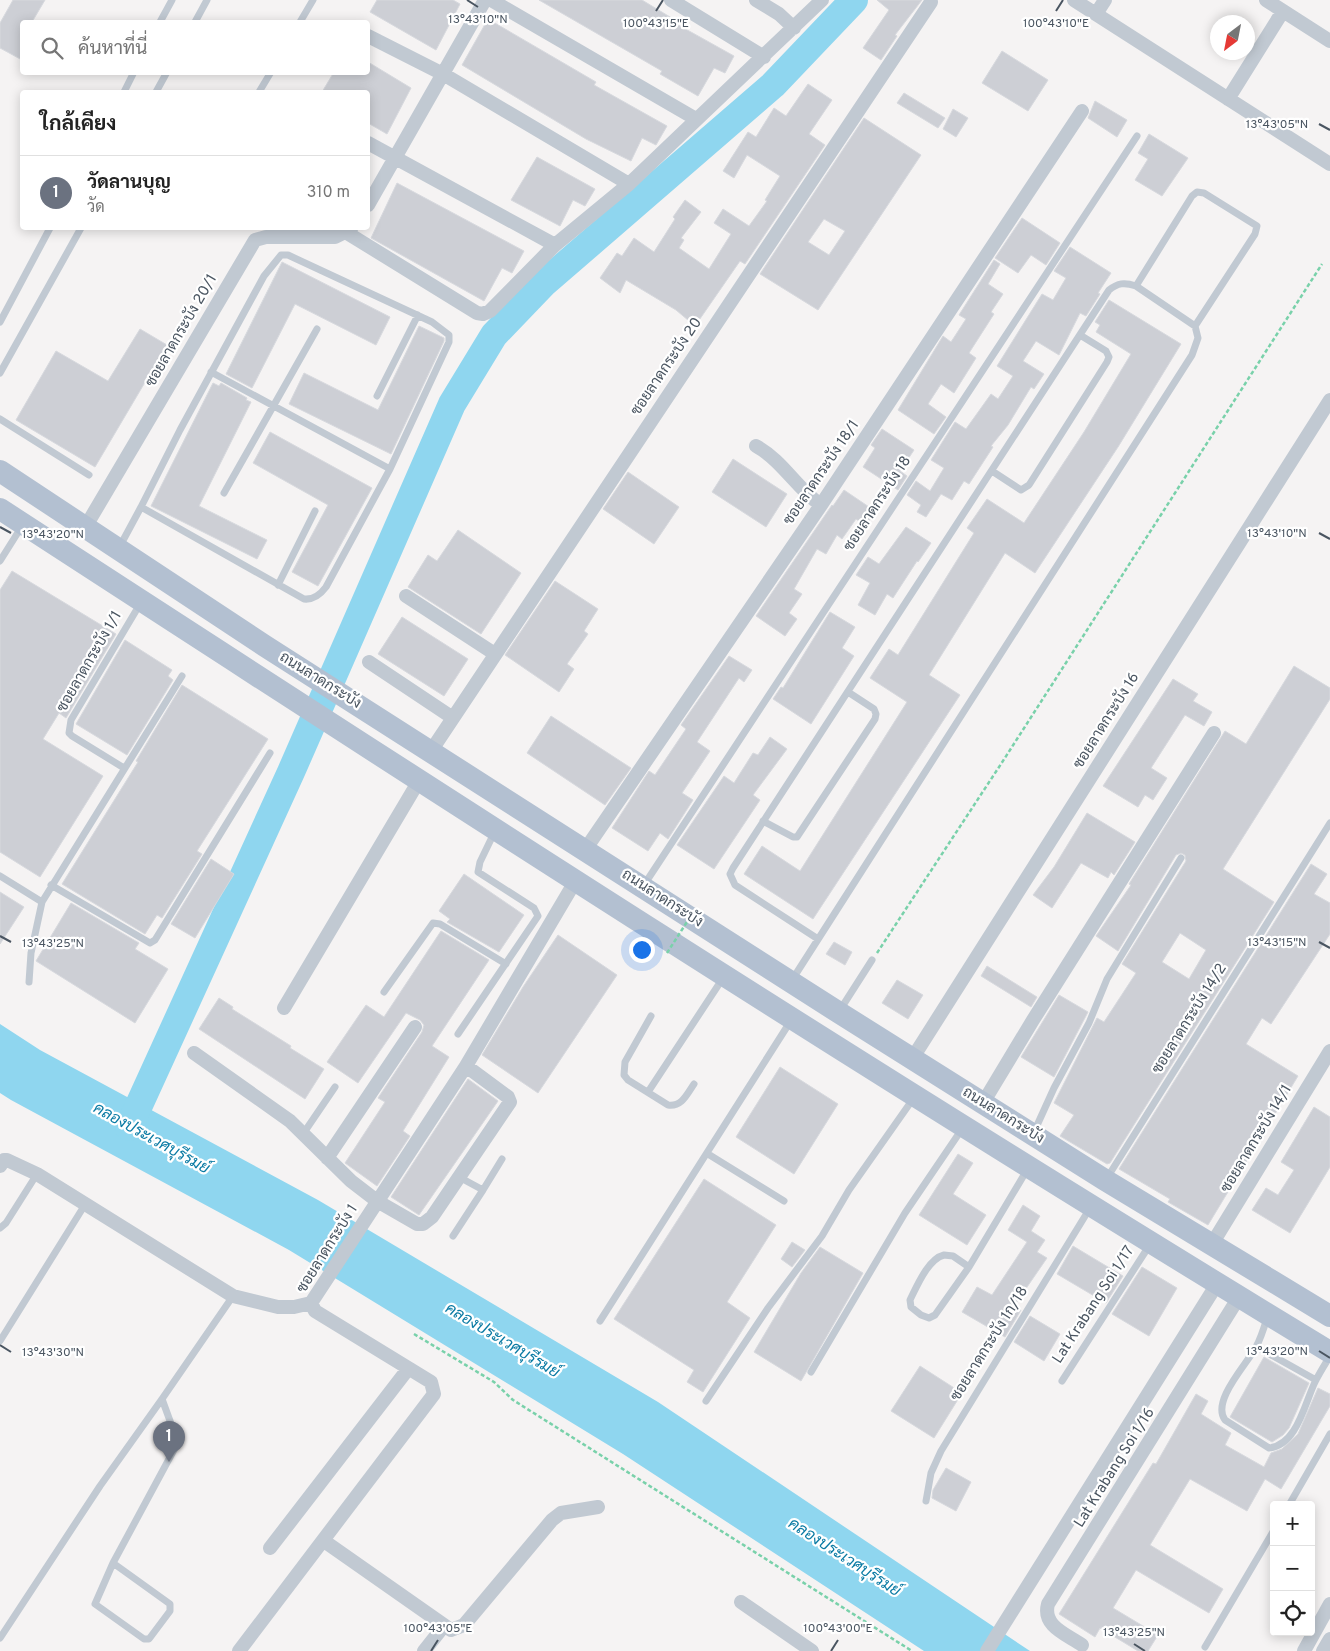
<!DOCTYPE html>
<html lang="th">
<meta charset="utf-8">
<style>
:root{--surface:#fff;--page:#f6f6f6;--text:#222;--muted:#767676;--line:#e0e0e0;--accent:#0b8043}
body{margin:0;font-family:Overpass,Sarabun,sans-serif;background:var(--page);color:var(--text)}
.controls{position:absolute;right:15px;bottom:15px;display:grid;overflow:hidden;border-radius:5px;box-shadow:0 2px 12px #0003}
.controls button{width:45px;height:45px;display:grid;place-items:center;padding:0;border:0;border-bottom:1px solid var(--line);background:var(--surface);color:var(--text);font:25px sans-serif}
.compass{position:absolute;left:1210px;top:15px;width:45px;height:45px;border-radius:50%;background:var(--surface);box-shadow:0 2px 12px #0003;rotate:212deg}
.you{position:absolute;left:641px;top:949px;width:18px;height:18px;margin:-12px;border:4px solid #fff;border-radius:50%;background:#1a73e8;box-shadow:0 0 0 8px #1a73e833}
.badge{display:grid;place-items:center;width:32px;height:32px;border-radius:50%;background:var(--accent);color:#fff;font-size:16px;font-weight:700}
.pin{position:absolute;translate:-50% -41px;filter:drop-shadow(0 1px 2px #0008)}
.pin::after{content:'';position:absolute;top:26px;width:18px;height:15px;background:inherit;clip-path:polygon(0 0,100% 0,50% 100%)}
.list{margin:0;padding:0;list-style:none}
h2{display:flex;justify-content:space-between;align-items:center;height:65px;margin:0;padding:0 20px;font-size:21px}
h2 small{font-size:16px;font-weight:400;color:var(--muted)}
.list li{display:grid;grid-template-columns:32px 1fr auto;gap:15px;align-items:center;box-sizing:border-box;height:75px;padding:0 20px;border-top:1px solid var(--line)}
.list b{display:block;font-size:19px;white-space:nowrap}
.list p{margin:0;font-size:16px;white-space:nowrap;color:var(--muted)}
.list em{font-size:16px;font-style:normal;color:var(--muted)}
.icon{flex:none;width:28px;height:28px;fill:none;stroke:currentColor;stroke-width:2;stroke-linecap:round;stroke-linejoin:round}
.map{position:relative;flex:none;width:1330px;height:1651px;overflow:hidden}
.search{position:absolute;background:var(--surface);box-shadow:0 2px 12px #0003;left:20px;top:20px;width:350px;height:55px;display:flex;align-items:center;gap:12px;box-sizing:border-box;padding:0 18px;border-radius:5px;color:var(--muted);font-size:19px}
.panel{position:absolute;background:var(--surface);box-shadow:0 2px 12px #0003;left:20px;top:90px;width:350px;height:140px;border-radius:5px}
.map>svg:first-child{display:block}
.water{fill:#8fd6ef}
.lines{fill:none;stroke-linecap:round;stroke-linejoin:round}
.river{stroke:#8fd6ef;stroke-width:28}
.building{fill:#cdcfd5;stroke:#d7d9de;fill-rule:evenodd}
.path{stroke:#79d1aa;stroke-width:2.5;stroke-dasharray:4 2.5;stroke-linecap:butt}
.lane{stroke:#c1c9d2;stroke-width:7}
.street{stroke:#c1c9d2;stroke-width:14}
.primary{stroke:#b3c0d1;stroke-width:22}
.path-bridge{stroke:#79d1aa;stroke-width:2.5;stroke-dasharray:4 2.5;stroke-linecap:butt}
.ticks{fill:none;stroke:#4a5561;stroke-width:2}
.labels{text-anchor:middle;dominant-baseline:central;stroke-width:4.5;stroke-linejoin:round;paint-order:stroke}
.street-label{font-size:15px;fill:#4a5561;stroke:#fff}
.water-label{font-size:16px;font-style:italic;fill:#0b7ba4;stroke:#fff}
.ticks-label{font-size:12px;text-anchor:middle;fill:#4a5561;stroke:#fff;stroke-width:4.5;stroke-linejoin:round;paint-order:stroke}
</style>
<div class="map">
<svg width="1330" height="1651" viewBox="0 0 1330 1651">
<rect width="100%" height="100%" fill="#f5f3f3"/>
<path class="water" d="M0,1024L40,1050L318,1200L658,1402L1030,1651H924L623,1454L289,1250L11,1100L0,1093Z"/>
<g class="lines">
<path class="river" d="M129,1127L291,772L452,404L494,335L543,284L773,85L854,0"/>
</g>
<path class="building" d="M13,0H45L32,22H22V60L0,48V23Z
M377,0H453L460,4L436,50L370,12Z
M539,0H642L675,20L673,22L734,56L725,73L714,68L698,96L660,74L662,71Z
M877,0H922L895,35L897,36L881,60L863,48L889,10Z
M488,19L596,82L594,85L667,126L656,145L642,138L631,161L586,139L462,65Z
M1002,51L1048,80L1028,111L982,83Z
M368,62L411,88L387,134L368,123V92H322L334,72H368Z
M808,84L832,100L809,134L825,145L745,264L740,261L695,326L676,310L626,280L620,293L600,278L617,253L622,256L634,238L654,252L675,219L673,217L685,200L701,212L681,238L684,240L679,248L709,269L731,234L714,223L723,209L749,226L767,201L765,200L780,176L747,155L734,178L723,171L748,132L756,137L774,108L786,116Z
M904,93L945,118L938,128L897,103Z
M1095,101L1127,120L1117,137L1088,118Z
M953,109L968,118L956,137L943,129Z
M864,118L921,155L818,310L760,274ZM824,219L845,231L829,255L808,242Z
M1149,134L1188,158L1162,196L1135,180L1148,159L1138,153Z
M537,157L595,189L585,206L573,200L560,226L511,200Z
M397,183L524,251L512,273L502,268L484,301L371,238Z
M1022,218L1060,243L1046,265L1031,255L1018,273L995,258Z
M1070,247L1111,273L1098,293L1100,294L1086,316L1080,313L1059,355L1036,341L1023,361L1044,374L1034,389L1031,387L1008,425L991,446L993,447L969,484L964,481L952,500L941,494L926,517L917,512L921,505L907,495L916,481L930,491L944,468L931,460L955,422L966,429L991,394L998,399L1013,376L997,366L1042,294L1053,300L1066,278L1054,271Z
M994,260L1000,264L988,284L1003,294L991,312L994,314L969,353L976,358L954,393L941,384L928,404L946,417L934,434L898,410L943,336L951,342L966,319L959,315Z
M282,262L390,317L376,345L295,304L252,388L226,374Z
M1109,300L1181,344L1118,447L1035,573L1005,553L929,675L960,695L813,919L744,874L762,846L800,871L907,702L870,678L889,649L898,655L974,533L967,528L987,499L1024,523L1084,432L1131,354L1096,332L1100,325L1095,322Z
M419,326L444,338V341L391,454L289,404L304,373L378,410Z
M140,329L167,345L95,467L16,420L56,351L108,381Z
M213,383L219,386L221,383L247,398L246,400L251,402L199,506L267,540L257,559L151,506Z
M882,429L914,450L900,471L907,476L898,490L863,467L875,448L871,445Z
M270,432L372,488L318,586L292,572L328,505L253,463Z
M733,459L787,494L766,527L712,492Z
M628,472L679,507L654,544L603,509Z
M844,490L875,511L866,526L856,519L842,539L837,535L826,554L817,549L794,589L802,594L789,613L797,619L785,636L756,616L832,505L833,506Z
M906,527L931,543L918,562L917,561L893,598L887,594L875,615L858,605L870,583L856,575L868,557L879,564Z
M458,530L521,573L481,634L408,587L428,555L437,561Z
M12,571L116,634L66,718L59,713L43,739L103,776L40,877L0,852V590Z
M555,581L598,609L584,631L588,634L567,664L574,669L559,692L505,655Z
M830,612L855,627L842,648L854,656L811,724L773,699L781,687L783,688Z
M402,617L468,659L444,696L378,654Z
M125,640L172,670L168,676L173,680L127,755L76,724Z
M729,656L752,670L744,682L739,678L697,742L710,751L682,793L693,800L668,839L660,833L648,851L612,828L649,771L655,775L686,729L681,725Z
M1294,666L1330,688V699L1223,869L1274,902L1110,1163L1107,1164L1060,1136L1074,1115L1054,1103L1097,1018L1104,1022L1136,973L1122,964L1186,861L1185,855L1181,853L1176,855L1118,951L1096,936L1131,885L1129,884L1225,731L1246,744ZM1180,933L1206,950L1189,979L1162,962Z
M1173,679L1198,694L1193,701L1212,712L1204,726L1185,715L1151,768L1167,778L1153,800L1145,795L1138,807L1103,786Z
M182,685L268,739L197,851L202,854L162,918L157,915L145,934L62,884L138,762L136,761Z
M551,716L631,768L605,805L527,753Z
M770,737L787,749L753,795L760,800L714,869L677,845L724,776L734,783L753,753L758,755Z
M1087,813L1135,842L1114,875L1111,872L1108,878L1081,863L1052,908L1033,895L1054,867Z
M211,859L234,874L195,938L171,924Z
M1311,864L1327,874L1314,894L1330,903V934L1271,1024L1262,1018L1246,1044L1298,1076L1208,1225L1168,1202L1170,1199L1119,1169Z
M464,874L524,915L499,952L447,922L450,919L439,911Z
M0,892L24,907L0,944Z
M71,903L139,943L135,949L168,969L135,1023L36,961Z
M441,931L489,960L432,1046L449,1057L403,1131L410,1136L377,1186L345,1163L385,1102L378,1098L422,1032L424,1025L420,1020L406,1013L358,1083L327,1062L366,1005L384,1017Z
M558,935L617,975L538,1093L482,1055L523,987Z
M834,942L852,952L845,965L826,954Z
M987,966L1037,997L1031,1007L981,976Z
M897,980L923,995L908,1019L882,1003Z
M1059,995L1088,1012L1054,1077L1021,1057Z
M219,998L233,1007L232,1009L291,1046L290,1048L324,1069L305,1099L199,1029Z
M780,1067L838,1104L794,1174L736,1137Z
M468,1079L498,1101L419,1215L391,1197Z
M1314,1107L1330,1117V1167L1290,1233L1252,1210L1266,1188L1278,1195L1294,1170L1281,1162Z
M958,1154L973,1163L953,1194L986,1215L967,1245L919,1215Z
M704,1179L776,1225L727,1302L750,1318L703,1392L687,1382L694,1370L614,1319Z
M1023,1205L1040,1216L1031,1231L1045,1240L1037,1252L1047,1258L1014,1306L1021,1310L1005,1337L962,1312L977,1287L992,1295L1027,1242L1008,1230Z
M792,1242L805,1250L792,1267L781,1259Z
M1073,1246L1123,1276L1106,1303L1057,1274Z
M820,1247L863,1273L801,1381L754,1352L801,1273Z
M1142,1267L1177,1288L1149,1336L1112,1314Z
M1030,1316L1060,1334L1044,1361L1014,1342Z
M1264,1357L1309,1383L1289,1428L1283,1435L1272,1442L1230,1417Z
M920,1366L962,1393L934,1438L891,1411Z
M1318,1388L1330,1394V1406L1281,1489L1265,1479L1247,1511L1190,1479L1150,1545L1223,1589L1209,1613L1136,1570L1113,1608L1158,1635L1148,1651H1138L1100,1628L1095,1637L1059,1614L1153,1463L1156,1464L1196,1394L1208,1401L1201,1414L1231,1433L1225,1445L1264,1467L1271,1453L1282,1449L1298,1434Z
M946,1468L971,1482L956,1511L932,1498L933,1490Z"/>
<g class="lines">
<path class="path" d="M877,953L1001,764L1322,264
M414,1334L494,1382L513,1400L912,1651"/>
<path class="lane" d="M160,22L172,0
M195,22L207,0
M300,22L313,0
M124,92L134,72
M156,92L167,72
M259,92L271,72
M281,255H288L432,322L449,335V342L390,469L326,587C320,595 313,600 304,599L141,507L180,430L264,276Z
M1136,286L1192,196L1197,192L1204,193L1257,226L1255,234L1195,326
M0,322L50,228
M211,372L390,469
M0,373L81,228
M377,396L418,315
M0,419L89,475
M992,471L1021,490L1029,485L1107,362L1109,357L1106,351L1080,335
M224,493L317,329
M120,546L141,507
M0,561L22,526
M278,585L315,511
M124,768L72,736L69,733L71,720L140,604
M763,821L793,837H797L875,719L876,714L874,709L848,692
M0,876L42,902
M51,885L150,943L155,940L270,753
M644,885L1137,136
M792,980L1192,355L1198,338L1195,326L1136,286C1124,282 1118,283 1109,290L733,868L730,874L735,885L818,939
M29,982L31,953L42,902L182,676
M384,992L433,923L440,924L506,964
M840,1010L872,960
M651,1016L625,1062L624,1075L628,1080L668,1105C682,1107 687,1094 694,1084
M458,1034L538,916L534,908L478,872L480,862L495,831
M648,1092L723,978
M1034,1132L1054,1088L1089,1023L1107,979L1181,858
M303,1134L335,1087
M708,1154L784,1201
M459,1177L483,1190L502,1159
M1107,1178L1330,823
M0,1228L6,1223L37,1174
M453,1236L483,1190
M944,1255L953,1256L969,1267L935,1315L929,1318L921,1315L911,1307L910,1300C917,1286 928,1259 944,1255Z
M969,1267L1027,1170
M1267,1318C1264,1328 1261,1338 1256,1347C1247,1364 1211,1401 1225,1420L1269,1448C1298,1445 1305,1401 1316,1380C1320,1372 1325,1364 1330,1356
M600,1321L790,1022
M0,1341L86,1203
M1257,1347L1316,1380
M811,1372L905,1213L962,1129
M1062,1381L1149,1246
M706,1401L768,1308L822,1236L849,1190L913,1099
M926,1501L931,1473L941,1451L1090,1208
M1289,1505L1330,1434
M113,1563L170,1604V1611L149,1639H144L95,1604Z
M113,1563L176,1446L177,1440L162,1399
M0,1638L100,1486L162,1399L233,1296
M1205,1647L1274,1530"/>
<path class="street" d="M491,0L696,119
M671,0L764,57
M756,0L779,14L794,28
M1074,0L1330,164
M1266,0L1330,41
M1096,14L1105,0
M368,36L443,74L629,184
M1228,99L1283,11
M368,143L555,245
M368,205L485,0
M339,228L477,313L483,314L490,311L555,245L629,184L822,0
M756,446C783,461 797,489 821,505
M86,526L255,240L266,237H335L351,229
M406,596L495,654
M369,662L453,718
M431,751L931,2
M585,850L821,505L1082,111
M284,1008L420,779
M194,1053L290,1121L351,1181L377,1201L417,1224H423L432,1217L510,1102L508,1097L466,1066
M912,1059L1330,400
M983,1103L1033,1020L1214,733
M327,1158L415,1027
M0,1166L4,1160H7L37,1174L233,1296L278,1307H294L311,1303
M1212,1244L1330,1051
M324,1541L451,1630L464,1625L552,1520L561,1513L598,1507
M270,1548L408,1369
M741,1602L812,1651
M1082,1645C1066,1634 1042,1626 1048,1604L1239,1297
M239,1651L434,1394L431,1382L315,1311L311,1303L466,1066L576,880
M424,1651L443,1627
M987,1651L1217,1284
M1304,1651L1330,1604
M1323,1651L1330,1639"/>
<path class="primary" d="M0,471L265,646L838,1012L1105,1180L1330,1316
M0,509C440,795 881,1080 1330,1352"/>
<path class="path-bridge" d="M667,953L694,911"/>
</g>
<path class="ticks" d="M467,0L478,7M656,11L663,0M1056,11L1063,0M1319,124L1330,130M0,527L11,533M1319,533L1330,539M0,936L11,942M1319,942L1330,948M0,1345L11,1352M1319,1351L1330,1358M1134,1644L1145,1651M431,1651L438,1640M831,1651L838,1640"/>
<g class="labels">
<g class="street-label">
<text transform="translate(182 331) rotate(-60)">ซอยลาดกระบัง 20/1</text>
<text transform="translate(667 367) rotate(-56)">ซอยลาดกระบัง 20</text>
<text transform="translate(822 473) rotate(-56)">ซอยลาดกระบัง 18/1</text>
<text transform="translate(878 504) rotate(-57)">ซอยลาดกระบัง 18</text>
<text transform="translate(90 662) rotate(-60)">ซอยลาดกระบัง 1/1</text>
<text transform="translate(320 681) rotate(32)">ถนนลาดกระบัง</text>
<text transform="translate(1107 721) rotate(-58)">ซอยลาดกระบัง 16</text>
<text transform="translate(662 899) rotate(33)">ถนนลาดกระบัง</text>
<text transform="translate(1190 1019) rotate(-58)">ซอยลาดกระบัง 14/2</text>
<text transform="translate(1003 1116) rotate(32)">ถนนลาดกระบัง</text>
<text transform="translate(1257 1139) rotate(-59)">ซอยลาดกระบัง 14/1</text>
<text transform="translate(328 1249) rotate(-58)">ซอยลาดกระบัง 1</text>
<text transform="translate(1094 1305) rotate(-57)">Lat Krabang Soi 1/17</text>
<text transform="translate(990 1344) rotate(-58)">ซอยลาดกระบัง 1ก/18</text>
<text transform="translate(1115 1468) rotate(-58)">Lat Krabang Soi 1/16</text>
</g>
<g class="water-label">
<text transform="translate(151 1139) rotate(29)">คลองประเวศบุรีรมย์</text>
<text transform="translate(502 1341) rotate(31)">คลองประเวศบุรีรมย์</text>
<text transform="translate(844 1558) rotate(33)">คลองประเวศบุรีรมย์</text>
</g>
</g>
<g class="ticks-label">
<text x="478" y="23">13°43'10"N</text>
<text x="656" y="27">100°43'15"E</text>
<text x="1056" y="27">100°43'10"E</text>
<text x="1277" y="128">13°43'05"N</text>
<text x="1277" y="537">13°43'10"N</text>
<text x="53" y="538">13°43'20"N</text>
<text x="1277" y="946">13°43'15"N</text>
<text x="53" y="947">13°43'25"N</text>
<text x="1277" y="1355">13°43'20"N</text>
<text x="53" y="1356">13°43'30"N</text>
<text x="438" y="1632">100°43'05"E</text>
<text x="838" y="1632">100°43'00"E</text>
<text x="1134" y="1636">13°43'25"N</text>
</g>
</svg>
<div class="controls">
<button>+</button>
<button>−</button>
<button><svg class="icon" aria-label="locate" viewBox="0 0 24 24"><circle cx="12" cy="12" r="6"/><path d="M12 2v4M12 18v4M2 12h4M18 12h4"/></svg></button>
</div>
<svg class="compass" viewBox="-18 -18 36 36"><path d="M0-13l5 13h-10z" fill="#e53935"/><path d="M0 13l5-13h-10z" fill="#767676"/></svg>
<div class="you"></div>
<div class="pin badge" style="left:169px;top:1462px;background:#6b7280">1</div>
<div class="search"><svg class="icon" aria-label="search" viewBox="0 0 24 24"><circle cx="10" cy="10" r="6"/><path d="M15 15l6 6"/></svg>ค้นหาที่นี่</div>
<section class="panel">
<h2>ใกล้เคียง<small></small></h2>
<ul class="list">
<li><span class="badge" style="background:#6b7280">1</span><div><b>วัดลานบุญ</b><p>วัด</p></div><em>310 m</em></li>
</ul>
</section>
</div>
